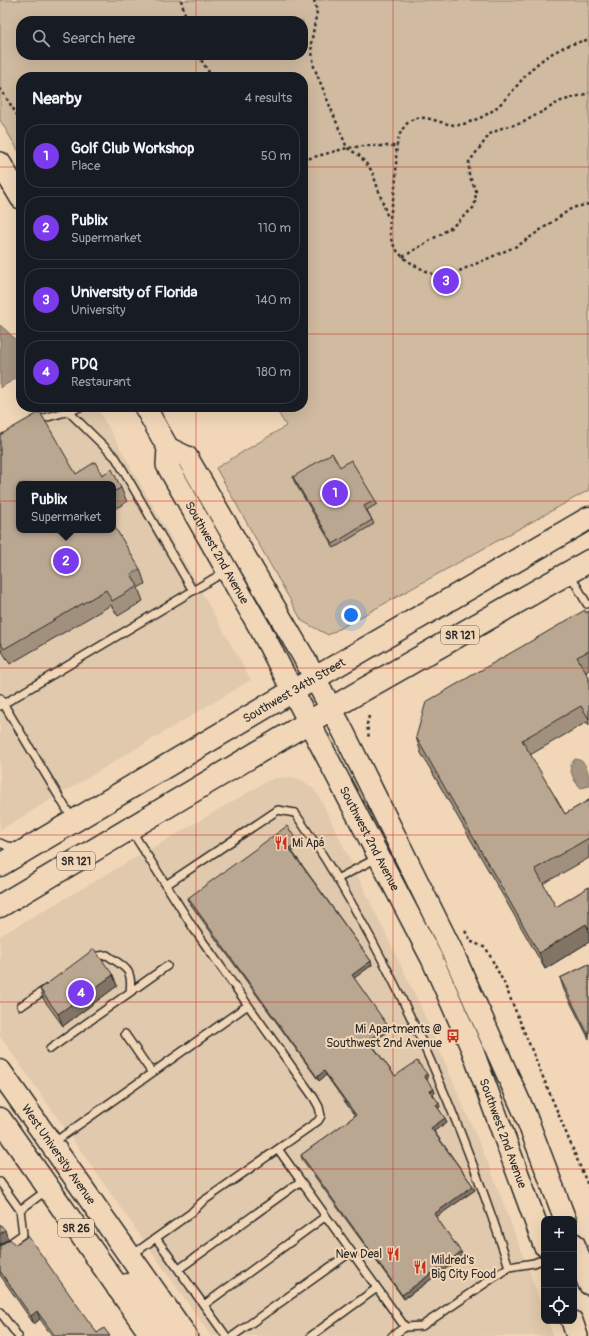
<!DOCTYPE html>
<meta charset="utf-8">
<style>
:root{--surface:#171b24;--page:#20242c;--text:#f1f3f6;--muted:#9ea1a6;--line:#363941;--accent:#7c3aed}
body{margin:0;font-family:Pangolin,sans-serif;background:var(--page);color:var(--text)}
.controls{position:absolute;right:12px;bottom:12px;display:grid;overflow:hidden;border-radius:8px;box-shadow:0 4px 16px #0002}
.controls button{width:36px;height:36px;display:grid;place-items:center;padding:0;border:0;border-bottom:1px solid var(--line);background:var(--surface);color:var(--text);font:20px sans-serif}
.you{position:absolute;left:351px;top:615px;width:14px;height:14px;margin:-10px;border:3px solid #fff;border-radius:50%;background:#1a73e8;box-shadow:0 0 0 6px #1a73e833}
.badge{display:grid;place-items:center;width:26px;height:26px;border-radius:50%;background:var(--accent);color:#fff;font-size:13px;font-weight:700}
.pin{position:absolute;translate:-50% -50%;border:2px solid #fff;box-shadow:0 1px 4px #0006}
.popup{position:absolute;left:16px;top:481px;width:100px;height:52px;box-sizing:border-box;display:grid;place-content:center;border-radius:8px;background:var(--surface);filter:drop-shadow(0 1px 3px #0005);font-size:13px;white-space:nowrap;color:var(--muted)}
.popup b{font-size:15px;color:var(--text)}
.popup::after{content:'';position:absolute;left:50%;top:100%;margin-left:-8px;border:8px solid transparent;border-top-color:var(--surface)}
.list{margin:0;padding:0;list-style:none}
h2{display:flex;justify-content:space-between;align-items:center;height:52px;margin:0;padding:0 16px;font-size:17px}
h2 small{font-size:13px;font-weight:400;color:var(--muted)}
.list li{display:grid;grid-template-columns:26px 1fr auto;gap:12px;align-items:center;box-sizing:border-box;height:64px;margin:0 8px 8px;padding:0 8px;border:1px solid var(--line);border-radius:16px}
.list b{display:block;font-size:15px;white-space:nowrap}
.list p{margin:0;font-size:13px;white-space:nowrap;color:var(--muted)}
.list em{font-size:13px;font-style:normal;color:var(--muted)}
.icon{flex:none;width:22px;height:22px;fill:none;stroke:currentColor;stroke-width:2;stroke-linecap:round;stroke-linejoin:round}
.map{position:relative;flex:none;width:589px;height:1336px;overflow:hidden}
.search{position:absolute;background:var(--surface);box-shadow:0 4px 16px #0002;left:16px;top:16px;width:292px;height:44px;display:flex;align-items:center;gap:10px;box-sizing:border-box;padding:0 14px;border-radius:16px;color:var(--muted);font-size:15px}
.panel{position:absolute;background:var(--surface);box-shadow:0 4px 16px #0002;left:16px;top:72px;width:292px;height:340px;border-radius:16px}
.map>svg:first-child{display:block}
.built{fill:#e0c9ac;fill-rule:evenodd}
.green{fill:#d0bba0;stroke:#7e7366;fill-rule:evenodd}
.water{fill:#a59582;stroke:#746b5f}
.lines{fill:none;stroke-linecap:round;stroke-linejoin:round}
.lane-casing{stroke:#2b2b2b;stroke-width:10}
.secondary-casing{stroke:#2b2b2b;stroke-width:24}
.primary-casing{stroke:#2b2b2b;stroke-width:25}
.highway-casing{stroke:#2b2b2b;stroke-width:25}
.path{stroke:#2b2b2b;stroke-width:2.5;stroke-dasharray:3 3;stroke-linecap:butt}
.lane{stroke:#f1d7b8;stroke-width:7}
.secondary{stroke:#f1d7b8;stroke-width:21}
.primary{stroke:#f1d7b8;stroke-width:22}
.highway{stroke:#f1d7b8;stroke-width:22}
.wall{fill:#a0907d;stroke:#2b2b2b}
.shaded-wall{fill:#827566;stroke:#2b2b2b}
.building{fill:#baa791;stroke:#2b2b2b}
.grid{fill:none;stroke:#c8321e;stroke-width:1;stroke-opacity:0.55}
.labels{text-anchor:middle;dominant-baseline:central;stroke-width:4;stroke-linejoin:round;paint-order:stroke}
.shield{fill:#f1d7b8;stroke:#665f55;stroke-width:1}
.shield-label{font-size:11px;font-weight:bold;fill:#2b2b2b}
.street-label{font-size:12px;fill:#2b2b2b;stroke:#f1d7b8}
.poi-label{font-size:12px;fill:#2b2b2b;stroke:#f1d7b8;text-anchor:start}
</style>
<div class="map">
<svg width="589" height="1336" viewBox="0 0 589 1336">
<rect width="100%" height="100%" fill="#f1d7b8"/>
<filter id="ink" filterUnits="userSpaceOnUse"><feTurbulence type="fractalNoise" baseFrequency=".025" numOctaves="2"/><feDisplacementMap in="SourceGraphic" scale="8" xChannelSelector="R" yChannelSelector="G"/><feConvolveMatrix kernelMatrix="1 2 1 2 8 2 1 2 1" color-interpolation-filters="sRGB"/></filter>
<g filter="url(#ink)">
<path class="built" d="M46,407H97L251,680L0,830V434ZM19,484H113V530H19Z
M293,777L302,780L314,789L320,798L421,1007L490,1168L544,1311V1321H548L553,1336H211L0,1036V936L266,782L275,778Z"/>
<path class="green" d="M0,0H589V490L328,635L302,621L216,468L286,426L275,407H303V77H21V155L0,120ZM21,21H303V55H21Z"/>
<path class="water" d="M0,325C21,342 21,347 21,373L15,379L0,388Z
M575,759C588,760 589,775 589,786L581,788C574,782 571,774 570,765Z"/>
<g class="lines">
<g class="lane-casing">
<path id="lane" d="M69,412L116,458L193,591
M35,422C49,414 66,414 80,407
M570,574L587,604
M0,698L73,820
M0,706L226,571
M131,830L194,929L314,1098L319,1107L321,1116L318,1121L202,1202L191,1213L132,1255
M0,843L7,846L19,847
M337,879L377,858
M166,885L278,810L295,813C389,950 457,1109 509,1267
M91,957L107,955C125,968 133,968 130,992
M21,1006L48,988
M125,1034L152,1073
M50,1049L167,966
M53,1143L248,1005
M278,1149L405,1327L422,1326L509,1267L534,1263L544,1259
M0,1182L20,1210L23,1234L0,1250
M20,1210L47,1190
M156,1238L226,1336
M179,1269L301,1181
M204,1305L326,1216
M0,1312L18,1336
M233,1336L351,1252
M311,1336L377,1288
M392,1336L405,1327"/>
</g>
<g class="secondary-casing">
<g id="secondary">
<path d="M0,163L21,198"/>
<path id="s1" d="M145,407L168,448L167,465L261,630L432,959L472,1049L544,1245"/>
<path d="M168,448L187,457L303,656L343,731L452,951L525,1114L565,1219"/>
<path d="M574,1244L589,1284"/>
<path d="M572,1321L577,1336"/>
</g>
</g>
<g class="primary-casing">
<g id="primary">
<path id="s2" d="M0,865L269,705L589,518"/>
<path d="M0,906L356,694L589,561"/>
<path id="s3" d="M0,1071L186,1336"/>
<path d="M0,1119L152,1336"/>
</g>
</g>
<g class="highway-casing">
<path id="highway" d="M118,1288L127,1285L133,1287L170,1336"/>
</g>
<path class="path" d="M181,0L187,21
M314,0L317,11L311,44L314,67L347,148L360,156L372,171L388,218
M587,40C568,44 551,52 536,65C517,82 506,105 482,117C474,120 465,125 456,125C439,125 418,108 405,126C393,139 397,162 396,178C393,216 375,243 416,266C428,272 437,278 450,275L519,245L572,208L589,204
M198,55L212,77
M0,88L21,121
M303,160L347,148L364,146H397
M403,257L452,227L473,208L475,203L476,191L469,175V162L490,134L502,128L522,123L561,101L589,93
M369,716L367,724L369,739
M465,931L472,942L486,948L504,983L589,1188"/>
<use href="#lane" class="lane"/>
<use href="#secondary" class="secondary"/>
<use href="#primary" class="primary"/>
<use href="#highway" class="highway"/>
</g>
<path class="wall" d="M0,435L76,474L102,475L121,488L127,502L113,510V484H19L140,569L145,584L138,588L143,601L118,616L111,605L10,664L0,648Z
M340,467L375,500L377,504L367,510L374,524L334,548L294,481L293,477Z
M589,611V670L586,672L589,678V725L587,722L530,755L565,814L589,800V858L543,884L556,907L589,887V942L545,969L421,753L416,737Z
M298,842L300,846L292,851L371,961L372,965L354,978L390,1030L371,1043L395,1076L428,1078L427,1080L435,1093L433,1095L440,1107L438,1108L447,1122L434,1131L473,1186L475,1190L436,1217L461,1252L463,1256L404,1299L302,1159L301,1155L355,1116L326,1075L319,1081L189,902L188,898Z
M589,964V1039L564,990L560,978Z
M113,975L117,986L63,1026L44,1000L40,989Z
M15,1245L97,1333L110,1336H52L40,1319L34,1324L0,1275V1246Z"/>
<path class="shaded-wall" d="M298,842L300,846L291,852L289,848Z
M586,924L589,931V942L545,969L539,953Z
M371,961L372,965L353,979L352,975Z
M113,975L117,986L63,1026L58,1014Z
M388,1026L390,1030L370,1044L368,1040Z
M324,1071L326,1075L319,1081L317,1077Z
M427,1074L428,1078L426,1080L424,1076Z
M434,1089L435,1093L432,1095L430,1091Z
M439,1103L440,1107L437,1109L436,1105Z
M445,1118L447,1122L433,1132L431,1128Z
M473,1186L475,1190L435,1218L434,1214Z
M5,1230L8,1239L0,1244V1234Z
M461,1252L463,1256L404,1299L402,1295Z
M37,1311L40,1319L34,1324L31,1316Z"/>
<path class="building" d="M40,412L76,474L95,462L102,475L112,469L121,488L113,492V484H19V530H113V524L140,569L131,574L138,586L112,601L106,590L4,649L0,642V435Z
M332,453L340,467L351,460L375,500L364,506L372,520L333,544L293,477Z
M585,610L586,613L589,611V651L577,657L589,678V719L581,706L522,740L565,814L589,800V838L535,869L556,907L589,887V929L586,924L539,953L416,737L426,702Z
M287,826L298,842L289,848L371,961L352,975L388,1026L368,1040L395,1076L417,1061L427,1074L424,1076L434,1089L430,1091L439,1103L436,1105L445,1118L431,1128L473,1186L434,1214L461,1252L402,1295L301,1155L356,1115L324,1071L317,1077L188,898Z
M94,949L113,975L58,1014L40,989Z
M589,964V1036L560,978Z
M0,1224L5,1230L0,1234Z
M28,1236L97,1333L104,1328L110,1336H55L37,1311L31,1316L0,1271V1246L10,1239L15,1245Z"/>
</g>
<path class="grid" d="M196,0V21M393,0V1336M196,55V77M0,167H21M303,167H589M0,334H21M303,334H589M196,407V1336M0,501H589M0,668H589M0,835H589M0,1002H589M0,1169H589"/>
<defs>
<g id="restaurant-bare" transform="scale(1.08)"><path d="M-5-6h1v4h1v-4h1v4h1v-4h1v5L-1.5 .5V6h-2V.5L-5-1ZM5-6V6H3V1.5H1.5Q1.5-4 5-6Z" fill="#c8321e" stroke="#f1d7b8" stroke-width="2.5" paint-order="stroke"/></g>
<g id="bus-bare" transform="scale(1.08)"><path d="M-5-6H5V4H4V6H2V4H-2V6H-4V4H-5ZM-3.5-4V0h7V-4ZM-3.5 1.2v1.5H-2V1.2ZM2 1.2v1.5H3.5V1.2Z" fill="#c8321e" stroke="#f1d7b8" stroke-width="2.5" paint-order="stroke"/></g>
</defs>
<g fill-rule="evenodd">
<use href="#restaurant-bare" x="281" y="843"/>
<use href="#bus-bare" x="453" y="1036"/>
<use href="#restaurant-bare" x="393" y="1254"/>
<use href="#restaurant-bare" x="420" y="1267"/>
</g>
<g class="labels">
<g class="shield">
<rect x="441" y="626" width="38" height="18" rx="3"/>
<rect x="57" y="852" width="38" height="18" rx="3"/>
<rect x="58" y="1219" width="36" height="18" rx="3"/>
</g>
<g class="shield-label">
<text x="460" y="635">SR 121</text>
<text x="76" y="861">SR 121</text>
<text x="76" y="1228">SR 26</text>
</g>
<g class="street-label">
<text stroke="none"><textPath href="#s1" startOffset="165">Southwest 2nd Avenue</textPath></text>
<text stroke="none"><textPath href="#s2" startOffset="342">Southwest 34th Street</textPath></text>
<text stroke="none"><textPath href="#s1" startOffset="489">Southwest 2nd Avenue</textPath></text>
<text stroke="none"><textPath href="#s1" startOffset="813">Southwest 2nd Avenue</textPath></text>
<text stroke="none"><textPath href="#s3" startOffset="102">West University Avenue</textPath></text>
</g>
<g class="poi-label">
<text x="292" y="843">Mi Apá</text>
<text x="442" y="1029" text-anchor="end">Mi Apartments @<tspan x="442" dy="14">Southwest 2nd Avenue</tspan></text>
<text x="382" y="1254" text-anchor="end">New Deal</text>
<text x="431" y="1260">Mildred's<tspan x="431" dy="14">Big City Food</tspan></text>
</g>
</g>
</svg>
<div class="controls">
<button>+</button>
<button>−</button>
<button><svg class="icon" aria-label="locate" viewBox="0 0 24 24"><circle cx="12" cy="12" r="6"/><path d="M12 2v4M12 18v4M2 12h4M18 12h4"/></svg></button>
</div>
<div class="you"></div>
<div class="pin badge" style="left:335px;top:493px">1</div>
<div class="pin badge" style="left:66px;top:561px">2</div>
<div class="popup"><b>Publix</b>Supermarket</div>
<div class="pin badge" style="left:446px;top:281px">3</div>
<div class="pin badge" style="left:81px;top:993px">4</div>
<div class="search"><svg class="icon" aria-label="search" viewBox="0 0 24 24"><circle cx="10" cy="10" r="6"/><path d="M15 15l6 6"/></svg>Search here</div>
<section class="panel">
<h2>Nearby<small>4 results</small></h2>
<ul class="list">
<li><span class="badge">1</span><div><b>Golf Club Workshop</b><p>Place</p></div><em>50 m</em></li>
<li><span class="badge">2</span><div><b>Publix</b><p>Supermarket</p></div><em>110 m</em></li>
<li><span class="badge">3</span><div><b>University of Florida</b><p>University</p></div><em>140 m</em></li>
<li><span class="badge">4</span><div><b>PDQ</b><p>Restaurant</p></div><em>180 m</em></li>
</ul>
</section>
</div>
